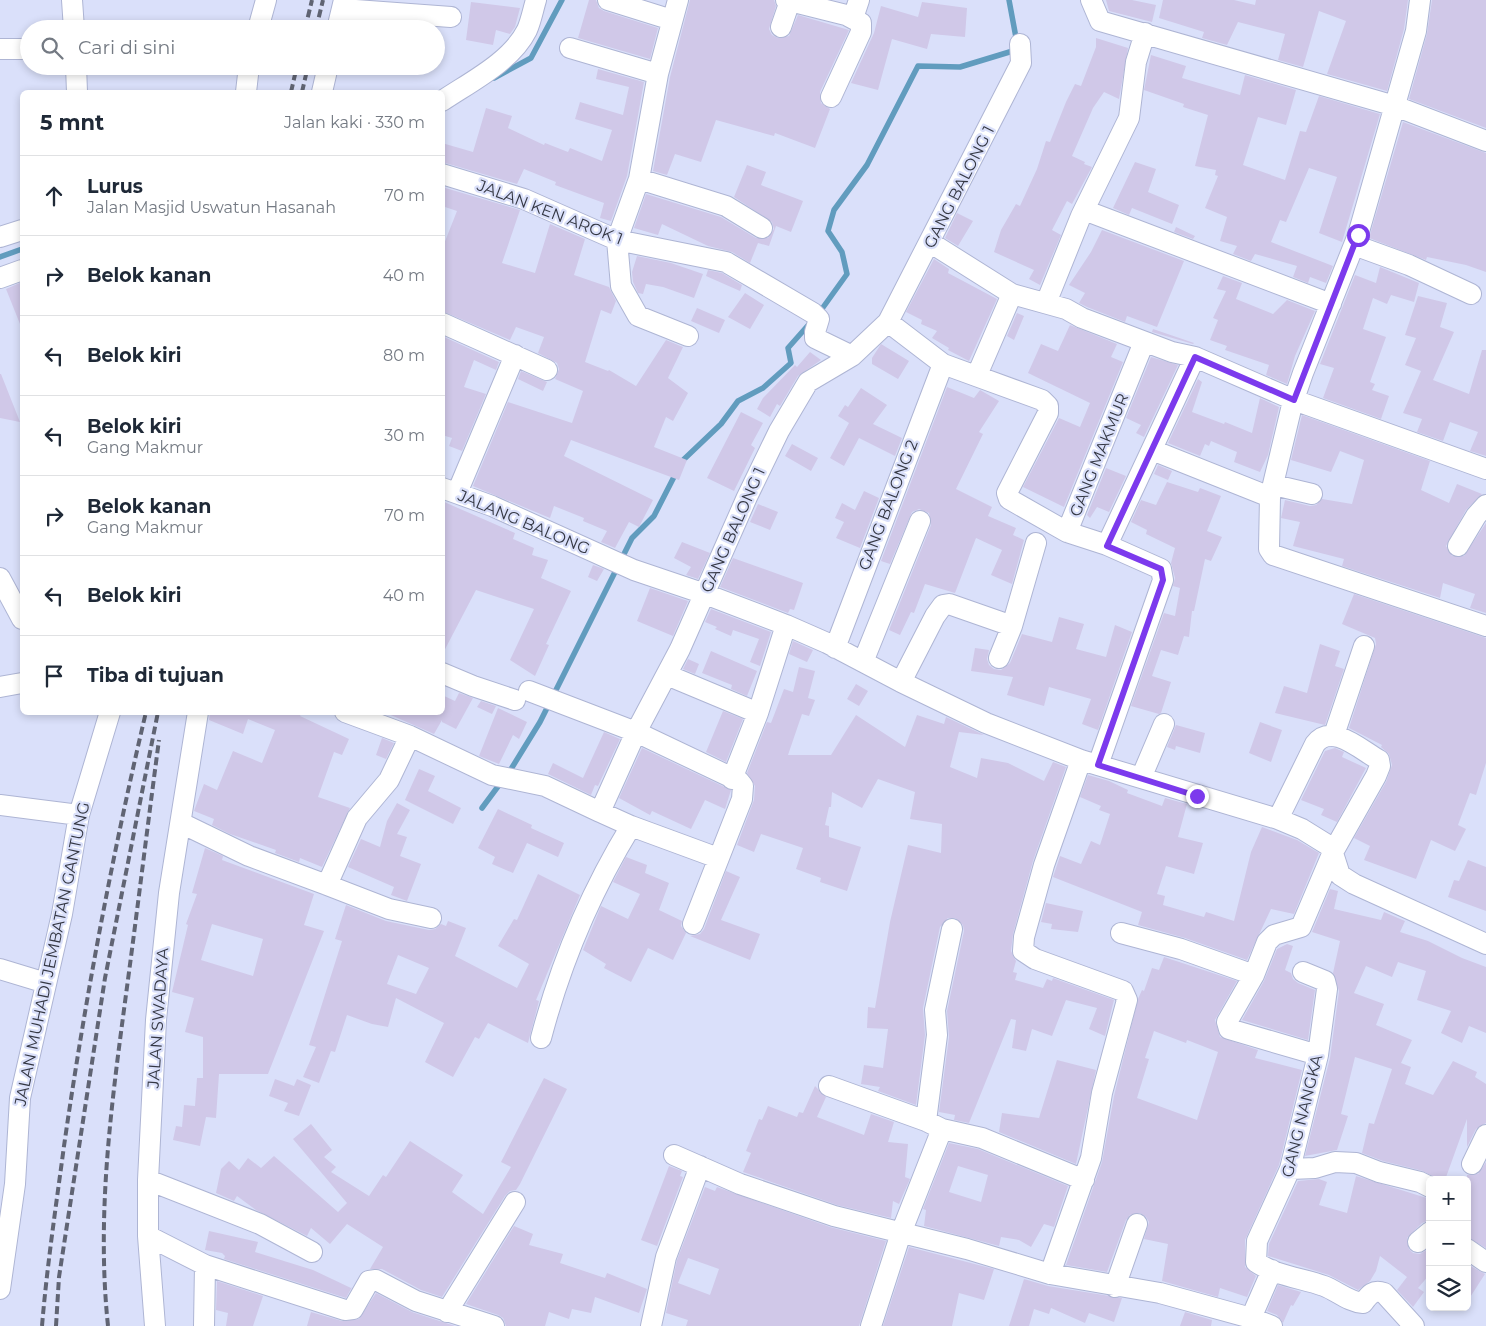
<!DOCTYPE html>
<html lang="id">
<meta charset="utf-8">
<style>
:root{--surface:#fff;--page:#f6f6f7;--text:#1f2937;--muted:#747a83;--line:#e0e1e3}
body{margin:0;font-family:Montserrat,sans-serif;background:var(--page);color:var(--text)}
.controls{position:absolute;right:15px;bottom:15px;display:grid;overflow:hidden;border-radius:8px;box-shadow:0 2px 8px #0003}
.controls button{width:45px;height:45px;display:grid;place-items:center;padding:0;border:0;border-bottom:1px solid var(--line);background:var(--surface);color:var(--text);font:25px sans-serif}
.stop{position:absolute;width:15px;height:15px;margin:-11px;border:4px solid #7c3aed;border-radius:50%;background:#fff}
.stop.end{background:#7c3aed;border-color:#fff;box-shadow:0 1px 5px #0008}
.list{margin:0;padding:0;list-style:none}
h2{display:flex;justify-content:space-between;align-items:center;height:65px;margin:0;padding:0 20px;font-size:21px}
h2 small{font-size:16px;font-weight:400;color:var(--muted)}
.list li{display:grid;grid-template-columns:32px 1fr auto;gap:15px;align-items:center;box-sizing:border-box;height:80px;padding:0 20px;border-top:1px solid var(--line)}
.list b{display:block;font-size:19px;white-space:nowrap}
.list p{margin:0;font-size:16px;white-space:nowrap;color:var(--muted)}
.list em{font-size:16px;font-style:normal;color:var(--muted)}
.icon{flex:none;width:28px;height:28px;fill:none;stroke:currentColor;stroke-width:2;stroke-linecap:round;stroke-linejoin:round}
.map{position:relative;flex:none;width:1486px;height:1326px;overflow:hidden}
.search{position:absolute;background:var(--surface);box-shadow:0 2px 8px #0003;left:20px;top:20px;width:425px;height:55px;display:flex;align-items:center;gap:12px;box-sizing:border-box;padding:0 18px;border-radius:28px;color:var(--muted);font-size:19px}
.panel{position:absolute;background:var(--surface);box-shadow:0 2px 8px #0003;left:20px;top:90px;width:425px;height:625px;border-radius:8px}
.map>svg:first-child{display:block}
.lines{fill:none;stroke-linecap:round;stroke-linejoin:round}
.stream{stroke:#619cbe;stroke-width:5.5}
.building{fill:#d0c8e8;fill-rule:evenodd}
.street-casing{stroke:#aeb5d4;stroke-width:22}
.street{stroke:#fff;stroke-width:20}
.rail{stroke:#606473;stroke-width:4;stroke-dasharray:8 4;stroke-linecap:butt}
.route{stroke:#7c3aed;stroke-width:6}
.labels{text-anchor:middle;dominant-baseline:central;stroke-width:4.5;stroke-linejoin:round;paint-order:stroke}
.street-label{font-size:16px;fill:#343743;stroke:#dae0fa}
</style>
<div class="map">
<svg width="1486" height="1326" viewBox="0 0 1486 1326">
<rect width="100%" height="100%" fill="#dae0fa"/>
<g class="lines">
<path class="stream" d="M1009,0L1017,43
M494,78L531,58L562,0
M0,257L22,249
M819,313L847,274L842,252L828,231L834,210L867,165L918,66L960,67L1016,50
M680,463L721,424L738,401L763,388L791,363L788,348L811,322
M508,774L540,722L632,538L654,516L677,471
M482,808L502,781"/>
</g>
<path class="building" d="M589,0H596L599,8L604,11L658,28L650,59L578,38Z
M690,0H774L776,6L769,29L772,35L778,38L789,36L798,15L849,30L820,92L821,103L830,109L815,148L775,133L774,136L716,120L701,162L675,154L667,175L653,171L670,77Z
M1106,0H1132L1156,5L1152,22L1109,11Z
M1163,0H1234L1255,5L1256,0H1408L1404,29L1387,91L1327,74L1346,21L1319,11L1303,67L1278,60L1285,34L1238,22L1227,45L1202,38L1204,32L1159,18Z
M1432,0H1486V128L1409,99L1427,34Z
M471,2L520,8L515,27L510,34L496,30L493,45L466,40Z
M922,2L967,8L965,37L931,34L927,49L892,39L878,90L851,83L874,33L881,6L918,17Z
M1096,38L1128,48L1119,99L1104,92L1093,108L1072,156L1085,162L1084,164L1092,167L1072,204L1067,201L1052,230L1061,235L1040,285L1029,279L1034,270L994,252L1001,230L1016,204L1020,206L1037,169L1046,141L1050,142L1066,102L1075,84L1081,86L1096,47Z
M1151,55L1186,66L1182,78L1240,95L1245,75L1296,90L1286,125L1258,117L1243,165L1285,180L1300,131L1306,132L1319,96L1380,114L1342,242L1319,233L1337,177L1309,168L1286,222L1280,220L1271,242L1333,266L1326,283L1310,277L1308,283L1293,277L1297,266L1255,254L1251,261L1233,254L1237,246L1220,241L1227,217L1205,208L1218,176L1215,175L1216,170L1195,166L1208,115L1183,107L1184,104L1144,90Z
M598,69L644,82L627,176L611,221L600,218L604,203L555,185L556,182L524,169L517,184L442,162V143L473,152L486,108L512,116L508,128L544,145L545,143L568,152L570,148L602,161L612,130L575,119L580,102L623,115L629,87L596,79Z
M1403,122L1486,153V272L1466,265L1427,257L1426,260L1369,238Z
M1135,162L1156,169L1148,192L1179,205L1172,224L1132,208L1129,215L1113,208Z
M747,165L766,172L761,185L803,201L791,232L776,226L769,246L758,243L750,263L732,252L708,246L662,224L658,235L634,228L646,194L721,217L756,238H768L774,229L772,222L734,197Z
M442,187L520,210L502,263L535,273L550,224L585,239L574,275L609,287L616,301L611,314L601,310L585,362L608,371L609,370L636,386L666,340L683,347L668,378L688,393L673,421L666,417L654,447L687,460L679,480L571,440L564,456L653,500L639,527L629,522L615,548L601,542L607,531L583,521L584,518L554,506L550,518L473,486L508,402L572,423L583,391L555,379L559,369L557,363L538,353L544,337L516,327L510,340L442,311V249L457,211L442,206Z
M957,213L973,221L958,246L945,238Z
M1176,227L1195,236L1193,239L1174,232Z
M1102,230L1184,261L1157,327L1127,316L1125,322L1087,307L1079,303L1085,293L1069,285L1091,252Z
M637,256L671,263L703,274L694,298L663,287L646,284L643,294L638,293L633,282L632,272Z
M934,259L949,269L948,273L997,299L969,361L948,350L949,348L932,338L937,331L921,324L922,320L906,312Z
M1380,267L1419,283L1414,302L1391,295L1387,304L1373,298L1363,329L1386,337L1370,382L1375,384L1372,390L1389,396L1381,419L1323,398L1334,368L1320,364L1355,275L1376,283Z
M708,270L722,273L742,285L740,291L706,276Z
M1223,276L1242,283L1236,299L1273,314L1287,300L1315,311L1295,356L1287,384L1266,375L1269,365L1225,350L1227,346L1210,340L1218,320L1213,318L1226,291L1217,289Z
M22,282V329L6,289Z
M745,293L764,305L750,329L728,317Z
M1418,296L1447,303L1440,327L1454,332L1433,380L1469,394L1482,350H1486V456L1470,451L1478,432L1450,422L1443,441L1417,432L1422,419L1403,413L1421,371L1405,365L1416,338L1405,335Z
M697,308L725,320L719,333L691,321Z
M1017,313L1024,316L1014,340L1007,336Z
M1070,325L1117,344L1111,357L1123,362L1064,507L1023,487L1059,418L1080,427L1090,403L1028,373L1041,344L1058,351Z
M1153,329L1194,343L1193,344L1152,332Z
M442,336L499,362L496,370L474,360L464,387L486,394L462,451L449,446L452,438L442,435Z
M881,344L909,361L898,379L872,364V358Z
M810,352L821,360L798,376L780,406L777,404L770,417L757,409L763,398L795,365L797,367Z
M1151,357L1178,365L1144,437L1136,433L1141,425L1126,418Z
M521,371L547,382L543,391L518,379Z
M0,374H1L20,422L0,418Z
M1198,379L1202,382L1192,412L1224,424L1225,422L1252,433L1260,398L1279,407L1268,455L1260,472L1234,462L1237,452L1211,441L1209,446L1205,444L1200,456L1168,443Z
M947,387L974,398L980,390L999,401L979,432L983,434L956,489L992,507L988,516L1016,528L1013,535L1024,540L1012,584L991,575L1002,550L976,538L955,593L925,584L914,613L911,612L900,635L889,630L931,525L929,513L919,509L912,512L890,564L881,561Z
M861,388L887,405L873,424L902,438L895,456L859,438L844,466L830,458L849,423L838,416L845,405L848,407Z
M741,412L763,423L751,445L755,448L734,491L707,478Z
M1302,415L1430,461L1421,490L1449,503L1457,484L1482,494L1466,510L1446,546L1452,556H1464L1486,523V613L1470,608L1475,594L1443,583L1440,598L1342,566L1344,559L1293,546L1300,522L1281,518L1285,500L1310,506L1316,505L1322,499L1352,504L1364,460L1340,451L1331,472L1291,460Z
M792,444L818,458L811,471L785,456Z
M1158,465L1172,471L1168,480L1154,474Z
M1106,468L1126,476L1109,512L1097,507L1090,518L1087,515Z
M1167,482L1198,492L1200,488L1221,496L1207,531L1222,537L1211,561L1205,559L1194,611H1192L1189,637L1184,636L1178,655L1161,650L1152,676L1171,682L1161,713L1159,714L1131,706L1164,613L1175,616L1180,588L1173,586L1175,578L1171,563L1175,548L1146,534L1147,530L1131,522L1141,500L1156,505Z
M864,491L879,498L860,548L836,538L844,522L835,518L842,503L855,510Z
M442,501L515,533L513,539L534,548L532,555L548,560L541,578L571,591L546,644L549,645L535,676L510,660L534,609L476,590L442,655Z
M758,504L778,512L770,530L750,522Z
M682,542L710,553L698,579L686,575L691,567L674,558Z
M733,558L803,583L794,610L790,609L788,613L720,587Z
M593,565L604,569L597,581L588,577Z
M650,588L688,601L673,636L637,621Z
M1354,594L1486,638V763L1476,795L1470,793L1458,825L1466,829L1455,851L1431,840L1416,879L1364,860L1370,846L1354,838L1386,782L1392,765L1389,754L1381,747L1382,745L1349,728L1376,644L1375,638L1342,624Z
M711,609L771,632L760,666L750,662L759,639L733,630L731,636L715,629L717,627L705,622Z
M1059,617L1084,624L1076,649L1106,657L1115,625L1132,632L1098,730L1082,724L1091,699L1049,687L1044,706L1007,695L1013,677L971,671L975,648L989,650L987,659L989,665L994,669L1001,670L1010,663L1022,634L1052,642Z
M793,641L813,650L807,662L789,654Z
M1320,644L1340,651L1335,666L1344,669L1325,725L1275,713L1284,686L1307,693Z
M711,651L757,671L747,696L731,689L732,685L702,673Z
M688,659L699,664L695,674L683,669Z
M799,667L815,671L808,698L815,700L809,716L802,714L788,755H831L856,715L905,747L917,715L944,724L946,717L984,735L959,732L950,767L977,778L981,758L1008,763L1044,781L1053,762L1066,767L1033,861L1013,934L1011,951L1016,961L1013,972L1017,973L1015,980L1043,988L1047,979L1052,981L1053,978L1114,1000L1105,1036L1089,1029L1097,1008L1066,1000L1052,1036L1032,1029L1026,1051L1012,1048L1016,1020L1011,1019L969,1123L954,1120L955,1115L939,1112L949,1037L947,1011L964,931L963,925L955,918H948L940,927L923,1008L925,1035L916,1105L878,1091L880,1087L861,1084L864,1065L883,1068L888,1029L867,1028L868,1007L875,1008L890,922L908,845L941,853L942,824L910,819L915,792L878,779L862,808L832,792L831,807H829L825,825L829,826V837L861,847L847,891L820,882L821,878L796,869L803,848L761,834L754,852L737,845L754,800L755,786L747,773L767,722L771,723L784,689L793,692Z
M856,684L868,691L859,706L847,699Z
M459,693L473,698L456,729L442,722V720L434,734L384,712H442V695L455,701Z
M481,701L496,706L492,714L477,707Z
M498,708L527,722L519,739L513,735L499,764L479,756Z
M723,711L743,719L726,762L706,752Z
M210,712H302L300,716L349,739L342,755L334,752L318,797L350,808L322,867L300,858L299,862L275,853L276,850L230,834L212,825L214,819L194,811L204,784L217,790L233,751L262,763L275,730L248,719L243,734L209,720Z
M1260,722L1282,730L1271,762L1249,753Z
M1176,725L1205,733L1200,753L1176,746L1175,750L1167,747Z
M604,732L620,739L598,786L595,785L591,795L548,774L553,763L583,778Z
M382,738L394,743L386,759L376,755Z
M642,748L731,790L725,809L705,800L691,829L652,811L650,815L619,798Z
M1335,748L1344,752L1342,757L1366,768L1337,822L1321,815L1324,809L1301,800L1325,751Z
M419,769L435,776L428,791L461,808L453,824L405,800Z
M1088,775L1109,781L1128,790L1127,793L1162,806L1165,798L1187,804L1178,837L1203,843L1194,874L1166,866L1157,894L1165,896L1163,905L1204,917L1206,912L1234,921L1251,852L1262,827L1297,840L1319,853L1294,914L1271,909L1247,960L1185,938L1138,925L1142,912L1053,877L1060,856L1081,864L1091,841L1100,845L1110,814L1099,810L1101,806L1080,797Z
M397,803L410,810L397,834L407,837L400,856L421,864L407,901L391,895L394,887L348,867L361,839L380,847L387,821Z
M498,809L532,825L531,828L564,843L558,857L527,843L513,873L492,864L495,857L478,848Z
M205,848L223,856L222,860L314,894L304,925L324,931L268,1074H219L216,1118L206,1117L200,1146L173,1140L176,1126L182,1127L184,1105L195,1106L197,1078H203V1037L185,1032L194,998L172,992L188,925L186,924L197,894L192,893ZM212,924L263,939L253,976L201,960Z
M626,857L647,865L645,873L669,883L659,910L682,921L681,926L686,933L673,960L648,948L631,982L604,968L606,964L583,950L601,906L628,919L640,894L613,882Z
M1468,860L1486,867V911L1448,897L1454,880L1459,881Z
M726,871L740,877L721,920L760,934L750,960L690,936L700,934L704,929Z
M538,874L580,895L536,1000L539,1001L528,1043L488,1023L479,1039L475,1037L453,1077L425,1062L444,1023L396,998L388,1027L372,1024L347,1015L335,1052L331,1051L319,1083L303,1077L316,1047L309,1045L342,941L335,939L346,905L386,921L429,930L435,929L441,924L446,926L448,921L466,928L455,956L517,988L529,964L498,946L514,919L517,920ZM398,955L429,968L416,994L387,984Z
M1330,889L1338,891L1334,909L1381,920L1384,912L1405,921L1400,932L1428,941L1462,958L1486,967V1033L1469,1026L1462,1043L1441,1033L1451,1011L1417,1000L1426,971L1398,962L1392,977L1366,966L1354,993L1384,1004L1376,1025L1412,1040L1401,1063L1411,1067L1405,1084L1433,1095L1453,1061L1477,1072L1475,1077L1486,1084V1123L1476,1129L1467,1147V1119L1445,1180H1439L1423,1171L1383,1161L1362,1153L1369,1123L1374,1124L1392,1069L1355,1057L1341,1114L1348,1116L1337,1150L1305,1156L1330,1058L1339,991L1333,973L1340,941L1312,932Z
M1046,903L1083,911L1078,932L1051,929L1052,924L1041,922Z
M1287,944L1293,946L1285,970L1291,973L1293,979L1298,983L1315,990L1308,1040L1242,1020L1264,981L1277,949Z
M1164,957L1237,981L1215,1020L1220,1037L1258,1050L1255,1058L1302,1070L1279,1165L1245,1240V1267L1256,1276L1247,1297L1220,1288L1218,1297L1162,1281L1168,1244L1144,1239L1149,1222L1146,1217L1140,1213L1130,1215L1126,1220L1107,1272L1066,1265L1102,1162L1114,1096L1138,999L1142,990L1144,991L1152,968L1159,970ZM1154,1031L1186,1043L1187,1040L1218,1052L1197,1120L1137,1098L1149,1059L1145,1058Z
M1057,1060L1096,1070L1076,1164L999,1132L1002,1113L1039,1118Z
M544,1078L567,1089L520,1184L516,1190L510,1191L505,1196L442,1297L421,1290L382,1269H370L383,1247L347,1224L330,1244L311,1228L307,1236L256,1210L237,1196L234,1201L216,1193L221,1169L229,1161L239,1170L248,1158L261,1168L274,1156L338,1212L347,1203L293,1139L311,1124L332,1150L324,1157L336,1167L331,1172L369,1196L383,1175L386,1177L410,1141L463,1175L452,1192L483,1214L511,1167L501,1162Z
M275,1079L294,1086L297,1079L311,1085L299,1116L284,1111L288,1103L269,1096Z
M815,1086L826,1097L817,1117L864,1135L871,1114L894,1122L888,1142L908,1144L905,1177L910,1179L899,1204L893,1201L891,1218L837,1205L743,1172L751,1153L746,1151L759,1119L762,1120L768,1106L797,1117L799,1112L803,1113Z
M949,1143L978,1149L1068,1186L1054,1227L1044,1224L1031,1247L1019,1240L1001,1237L999,1246L924,1226L926,1210L923,1209ZM958,1166L988,1175L981,1202L949,1192Z
M1486,1162V1248L1467,1237V1175L1478,1174Z
M669,1166L682,1171L680,1176L683,1177L657,1246L641,1240Z
M1356,1176L1430,1199V1220L1422,1223L1407,1238L1409,1249L1413,1253L1420,1254L1430,1248V1274L1418,1288L1424,1292L1413,1307L1397,1290L1407,1277L1380,1256L1376,1271L1370,1281L1358,1290L1329,1275L1268,1256L1269,1244L1298,1181L1319,1179L1327,1182L1319,1205L1347,1213Z
M705,1187L715,1191L717,1187L830,1227L886,1241L859,1326H686L688,1320L666,1313L677,1260ZM688,1258L719,1269L710,1295L678,1283Z
M514,1226L533,1234L529,1245L563,1254L560,1263L605,1278L607,1273L647,1289L639,1313L595,1297L591,1313L572,1309L569,1319L549,1312L545,1326H506L503,1318L498,1315L466,1304Z
M209,1231L258,1242L255,1252L313,1270L351,1288L352,1287L346,1298L224,1259L225,1256L222,1253L205,1250Z
M909,1247L994,1269L984,1300L959,1293L952,1326H883Z
M1467,1264L1485,1274L1467,1302Z
M1024,1279L1048,1286L1122,1298L1114,1322L1089,1313L1085,1323L1051,1308L1049,1314L1034,1309L1029,1326H1009Z
M217,1281L263,1296L253,1326H226L228,1313L216,1310Z
M1278,1285L1301,1292L1293,1306L1291,1305L1283,1323L1277,1315L1267,1311Z
M376,1293L412,1312L455,1326H307L311,1312L342,1321L359,1319Z
M1185,1312L1212,1320L1211,1326H1180Z"/>
<g class="lines">
<g class="street-casing">
<path id="street" d="M72,0L74,29
M608,0L672,20
M678,0L658,74L639,179L617,240L621,286L638,316L688,336
M786,0L846,15L861,23V32L831,97
M1091,0L1100,21L1395,106L1486,141
M1420,0L1416,31L1358,235L1303,373L1292,405L1270,497L1269,549L1273,555L1486,626
M342,9L451,17
M853,18L859,0
M781,27L790,1
M258,29L266,0
M337,29L344,0
M570,48L658,74
M0,49H29
M76,66L77,92
M246,92L249,66
M322,92L328,66
M442,101C470,82 511,62 527,30C531,21 533,10 536,0
M442,174L524,199L617,240L726,262L813,313L819,319L815,332V338L852,356
M639,179L726,206L762,228
M1084,210L1331,304
M0,237L22,230
M931,243L1012,294L1066,309L1082,318L1172,352L1195,357L1294,400L1486,469
M1354,245L1409,265L1471,294
M0,278L22,270
M1046,303L1081,216L1129,118L1136,62L1145,33
M888,322L943,364L1042,400L1048,406V413L1007,493L1009,499L1067,532
M442,323L547,370
M977,375L1012,294
M1152,450L1270,497
M1274,485L1312,494
M442,488L492,506L634,570L705,594L786,625L827,643L901,682L986,723L1081,760L1278,819L1302,829L1331,847L1340,875L1354,884L1486,944
M457,493L515,355
M1107,545L1195,357
M1458,546L1476,516L1486,505
M0,578L22,619
M835,648L943,364
M999,658L1012,626
M863,662L920,521
M442,673L473,686L515,700
M667,675L758,713
M901,682L935,616L943,605L949,604L1012,626L1036,543
M0,687L22,683
M529,691L636,732L739,781L743,786L742,799L693,924
M345,712L410,736L492,775L545,786L600,812
M1334,735L1364,646
M410,736L389,780L357,818L327,885L389,909L431,918
M1098,765L1163,580L1161,569L1107,545L1067,532L1144,342
M1141,778L1164,724
M732,779L758,713L786,625
M0,805L79,815
M1278,819L1315,744C1331,722 1361,750 1379,760L1380,766L1376,776L1333,852L1301,927L1274,935L1267,942L1254,975L1227,1022L1229,1029L1318,1055
M181,823L249,856L327,885
M631,826L718,858
M1121,933L1181,949L1254,975
M0,969L46,983
M1303,972L1325,981L1327,989L1318,1055L1290,1169L1257,1241L1256,1262C1276,1276 1302,1278 1324,1286C1337,1291 1349,1302 1363,1303C1369,1295 1373,1289 1384,1293L1414,1326
M541,1038C561,962 590,893 631,826L600,812L636,732L680,649L747,497L779,431L808,382L852,356L888,322L1021,63L1020,44
M829,1086L926,1121L942,1129L982,1138L1084,1180
M926,1121L937,1035L935,1010L952,929
M674,1155L740,1184L834,1216L967,1249L1050,1274L1160,1293L1251,1318L1272,1326
M1472,1164L1486,1135
M1290,1169L1315,1168L1335,1162L1356,1163L1379,1172L1420,1182L1430,1187
M148,1180L260,1224L312,1252
M148,1236L205,1265L345,1310L353,1309L369,1281L376,1280L416,1301L494,1326
M1418,1242L1430,1232
M1467,1249L1486,1262
M1050,1274L1091,1158L1102,1093L1127,1000L1123,991L1035,959L1023,951L1024,937L1044,865L1081,760
M1115,1287L1137,1224
M0,1289L15,1184L20,1098L62,914L79,815L110,712
M447,1312L515,1202
M1251,1318L1272,1270
M155,1326L148,1236V1180L156,1020L169,893L198,712
M204,1326L205,1265
M651,1326L666,1257L700,1166
M871,1326L901,1233L942,1129"/>
</g>
<use href="#street" class="street"/>
<path class="rail" d="M305,29L312,0
M316,29L323,0
M291,92L297,66
M302,92L308,66
M42,1326C47,1266 56,1206 64,1146C85,1000 112,856 146,712
M56,1326L59,1277L105,978L158,712
M108,1326C96,1212 112,1100 127,987C138,905 148,822 159,740"/>
</g>
<g class="lines">
<path class="route" d="M1197,796L1098,765L1163,580L1161,569L1107,546L1195,357L1294,400L1358,235"/>
</g>
<g class="labels">
<g class="street-label">
<text transform="translate(959 187) rotate(-63)">GANG BALONG 1</text>
<text transform="translate(550 212) rotate(21)">JALAN KEN AROK 1</text>
<text transform="translate(1099 455) rotate(-68)">GANG MAKMUR</text>
<text transform="translate(888 505) rotate(-69)">GANG BALONG 2</text>
<text transform="translate(524 522) rotate(23)">JALANG BALONG</text>
<text transform="translate(733 530) rotate(-66)">GANG BALONG 1</text>
<text transform="translate(52 954) rotate(-78)">JALAN MUHADI JEMBATAN GANTUNG</text>
<text transform="translate(158 1018) rotate(-86)">JALAN SWADAYA</text>
<text transform="translate(1302 1116) rotate(-76)">GANG NANGKA</text>
</g>
</g>
</svg>
<div class="controls">
<button>+</button>
<button>−</button>
<button><svg class="icon" aria-label="layers" viewBox="0 0 24 24"><path d="M12 4l9 5-9 5-9-5zM3 14l9 5 9-5"/></svg></button>
</div>
<div class="stop" style="left:1358px;top:235px"></div>
<div class="stop end" style="left:1197px;top:796px"></div>
<div class="search"><svg class="icon" aria-label="search" viewBox="0 0 24 24"><circle cx="10" cy="10" r="6"/><path d="M15 15l6 6"/></svg>Cari di sini</div>
<section class="panel">
<h2>5 mnt<small>Jalan kaki · 330 m</small></h2>
<ul class="list">
<li><svg class="icon" aria-label="ahead" viewBox="0 0 24 24"><path d="M12 20V5M6 11l6-6 6 6"/></svg><div><b>Lurus</b><p>Jalan Masjid Uswatun Hasanah</p></div><em>70 m</em></li>
<li><svg class="icon" aria-label="right" viewBox="0 0 24 24"><path d="M7 20v-9h11M14 6l5 5-5 5"/></svg><div><b>Belok kanan</b></div><em>40 m</em></li>
<li><svg class="icon" aria-label="left" viewBox="0 0 24 24"><path d="M17 20v-9H6M10 6l-5 5 5 5"/></svg><div><b>Belok kiri</b></div><em>80 m</em></li>
<li><svg class="icon" aria-label="left" viewBox="0 0 24 24"><path d="M17 20v-9H6M10 6l-5 5 5 5"/></svg><div><b>Belok kiri</b><p>Gang Makmur</p></div><em>30 m</em></li>
<li><svg class="icon" aria-label="right" viewBox="0 0 24 24"><path d="M7 20v-9h11M14 6l5 5-5 5"/></svg><div><b>Belok kanan</b><p>Gang Makmur</p></div><em>70 m</em></li>
<li><svg class="icon" aria-label="left" viewBox="0 0 24 24"><path d="M17 20v-9H6M10 6l-5 5 5 5"/></svg><div><b>Belok kiri</b></div><em>40 m</em></li>
<li><svg class="icon" aria-label="arrive" viewBox="0 0 24 24"><path d="M6 21V4h12l-3 4 3 4H6"/></svg><div><b>Tiba di tujuan</b></div></li>
</ul>
</section>
</div>
